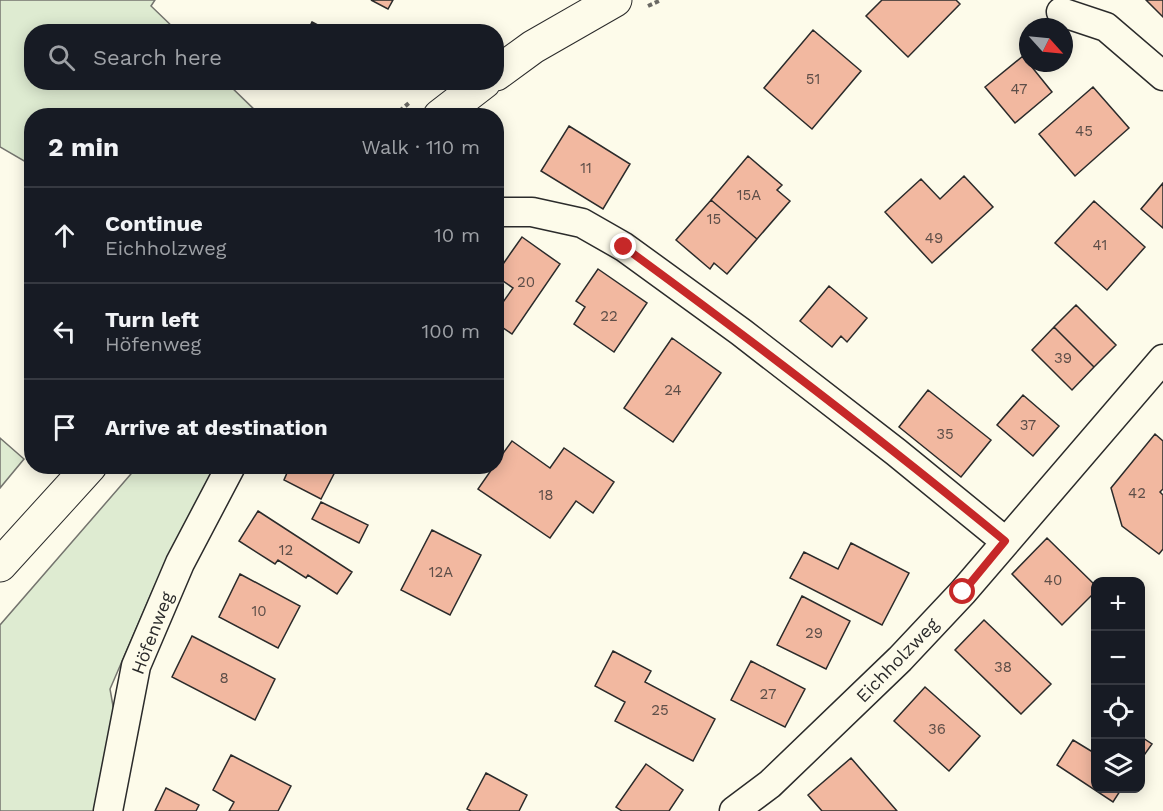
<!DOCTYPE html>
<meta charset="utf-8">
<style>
:root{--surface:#171b24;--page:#20242c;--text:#f1f3f6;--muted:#9ea1a6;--line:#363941}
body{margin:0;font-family:"Work Sans",sans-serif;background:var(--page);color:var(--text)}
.controls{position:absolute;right:18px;bottom:18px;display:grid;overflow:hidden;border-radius:12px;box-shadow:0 3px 15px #0003}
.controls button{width:54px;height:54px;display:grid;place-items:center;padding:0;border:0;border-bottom:2px solid var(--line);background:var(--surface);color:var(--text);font:30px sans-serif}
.compass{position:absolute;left:1019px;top:18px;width:54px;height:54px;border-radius:50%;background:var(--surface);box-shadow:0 3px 15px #0003;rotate:117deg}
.stop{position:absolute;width:18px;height:18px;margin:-14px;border:4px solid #c62828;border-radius:50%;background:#fff}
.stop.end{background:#c62828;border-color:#fff;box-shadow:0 2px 6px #0008}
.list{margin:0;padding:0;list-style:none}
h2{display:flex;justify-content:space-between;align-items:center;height:78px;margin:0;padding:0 24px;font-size:26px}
h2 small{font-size:20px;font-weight:400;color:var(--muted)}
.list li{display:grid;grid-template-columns:39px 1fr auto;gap:18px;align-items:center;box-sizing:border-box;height:96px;padding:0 24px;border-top:2px solid var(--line)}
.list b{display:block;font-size:22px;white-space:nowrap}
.list p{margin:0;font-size:20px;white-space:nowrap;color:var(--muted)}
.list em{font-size:20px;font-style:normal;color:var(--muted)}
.icon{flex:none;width:33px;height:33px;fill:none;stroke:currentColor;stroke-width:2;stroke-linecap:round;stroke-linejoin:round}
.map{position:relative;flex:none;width:1163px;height:811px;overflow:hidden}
.search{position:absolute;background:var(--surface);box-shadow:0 3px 15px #0003;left:24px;top:24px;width:480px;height:66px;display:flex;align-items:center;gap:15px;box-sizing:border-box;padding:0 21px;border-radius:24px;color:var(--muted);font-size:22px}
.panel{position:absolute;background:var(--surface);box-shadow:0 3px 15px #0003;left:24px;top:108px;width:480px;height:366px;border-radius:24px}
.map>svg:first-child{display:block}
.green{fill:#deebd1;stroke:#74746e;stroke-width:1.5}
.building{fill:#f2b8a0;stroke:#2b2b2b;stroke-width:1.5}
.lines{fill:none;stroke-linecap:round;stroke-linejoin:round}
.minor-casing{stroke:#2b2b2b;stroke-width:31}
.tertiary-casing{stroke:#2b2b2b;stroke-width:35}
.path{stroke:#6a6964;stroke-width:4;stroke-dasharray:4.5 3;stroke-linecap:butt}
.minor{stroke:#fdfbea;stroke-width:28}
.tertiary{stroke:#fdfbea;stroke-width:33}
.route{stroke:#c62828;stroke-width:8}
.labels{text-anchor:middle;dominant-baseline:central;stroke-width:4.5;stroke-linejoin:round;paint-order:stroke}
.number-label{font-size:15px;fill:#5d4e48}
.street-label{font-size:18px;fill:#2b2b2b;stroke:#fdfbea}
</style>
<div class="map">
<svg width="1163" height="811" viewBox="0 0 1163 811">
<rect width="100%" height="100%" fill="#fdfbea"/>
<path class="green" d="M0,0H155L151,6L177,31L32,32V82L227,83L260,115L32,116L31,165L0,147Z
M0,438L24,459L0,488Z
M137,467H219L155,585L110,689L115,717L98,811H0V625Z"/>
<path class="building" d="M371,0H393L388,9Z
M882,0H956L960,4L908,57L866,16Z
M1146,0H1163V17Z
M312,22L331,32H307Z
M813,30L861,71L812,129L764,88Z
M1023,56L1052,92L1015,123L985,87Z
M1093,87L1129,128L1075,176L1039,134Z
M569,126L630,164L603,209L541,171Z
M748,156L782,185L777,190L790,201L757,239L711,200Z
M964,176L993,207L932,263L885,212L921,179L940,199Z
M1163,183V228L1141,209Z
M711,200L757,239L727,274L714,263L710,269L676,240Z
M1094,201L1145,247L1107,290L1055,243Z
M522,237L560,264L512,334L496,323V312L513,288L496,276V274Z
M598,269L647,303L614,352L574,324L585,307L576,301Z
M829,286L867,318L847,342L841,336L832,347L800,321Z
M1076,305L1116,345L1094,367L1054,327Z
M1054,327L1094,367L1072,390L1032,350Z
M672,338L721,373L673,442L624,408Z
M928,390L991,440L961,477L899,427Z
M1023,395L1059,426L1033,456L997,425Z
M1155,434L1163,441V489L1160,492L1163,495V549L1159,554L1122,526L1111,488Z
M512,441L550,468L564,448L614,482L593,513L576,501L550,538L478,489L494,466H496V463Z
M290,466H338L321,499L284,480Z
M321,502L368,525L359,543L312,519Z
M258,511L352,572L337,594L308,575L306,578L278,560L275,564L239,541Z
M432,530L481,555L450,615L401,590Z
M1047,538L1096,586V591L1062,625L1012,574Z
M851,543L909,573L882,625L790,578L804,552L838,569Z
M240,574L300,606L278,648L219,617Z
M802,596L850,621L826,669L777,645Z
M984,620L1051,684L1021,714L955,650Z
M192,636L275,679L255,720L172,677Z
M613,651L651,671L645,682L715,719L693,761L615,721L625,702L595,686Z
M751,661L805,689L785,727L731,700Z
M925,687L980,736L949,771L894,721Z
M1140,736L1152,744L1140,761Z
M1073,740L1096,754V788H1122L1113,802L1057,765Z
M231,755L291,786L278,811H229L234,802L213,790Z
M851,758L897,811H822L808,795Z
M646,764L683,790L669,811H622L616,807Z
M486,773L527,795L519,811H471L467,809Z
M166,788L199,805L196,811H155Z"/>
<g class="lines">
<g class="minor-casing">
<path id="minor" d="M1061,12L1106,27L1163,76
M496,212H532L582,223L624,247L741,332L896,452L1005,541
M108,811L136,666L180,563L231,466
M734,811L770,784L900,659L963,592L1163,359"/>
</g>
<g class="tertiary-casing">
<path id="tertiary" d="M496,74L533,47L615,0
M440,116L484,82
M0,565L90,466"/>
</g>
<path class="path" d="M648,6L661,0
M394,116L410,102"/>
<use href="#minor" class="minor"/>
<use href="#tertiary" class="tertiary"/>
</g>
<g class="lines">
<path class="route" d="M624,247C754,342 881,439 1005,541L963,592"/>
</g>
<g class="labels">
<g class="number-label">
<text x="813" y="79">51</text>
<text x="1019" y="89">47</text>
<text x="1084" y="131">45</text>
<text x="586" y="168">11</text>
<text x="749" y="195">15A</text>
<text x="714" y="219">15</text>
<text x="934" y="238">49</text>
<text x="1100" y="245">41</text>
<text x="526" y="282">20</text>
<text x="609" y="316">22</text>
<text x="1063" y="358">39</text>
<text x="673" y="390">24</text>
<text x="1028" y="425">37</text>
<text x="945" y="434">35</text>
<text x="1137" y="493">42</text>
<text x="546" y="495">18</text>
<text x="286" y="550">12</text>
<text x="441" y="572">12A</text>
<text x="1053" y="580">40</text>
<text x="259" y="611">10</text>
<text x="814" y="633">29</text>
<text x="1003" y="667">38</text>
<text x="224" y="678">8</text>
<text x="768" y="694">27</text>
<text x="660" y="710">25</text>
<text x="937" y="729">36</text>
</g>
<g class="street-label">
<text transform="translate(152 633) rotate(-69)">Höfenweg</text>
<text transform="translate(897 660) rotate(-46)">Eichholzweg</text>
</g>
</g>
</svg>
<div class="controls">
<button>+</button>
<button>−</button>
<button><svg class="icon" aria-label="locate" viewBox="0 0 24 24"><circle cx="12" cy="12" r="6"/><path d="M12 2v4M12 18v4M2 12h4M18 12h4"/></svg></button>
<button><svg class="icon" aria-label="layers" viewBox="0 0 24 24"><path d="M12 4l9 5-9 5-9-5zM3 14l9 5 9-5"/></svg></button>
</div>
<svg class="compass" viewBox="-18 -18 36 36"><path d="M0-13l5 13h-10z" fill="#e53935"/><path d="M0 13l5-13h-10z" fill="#9ea1a6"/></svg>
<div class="stop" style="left:963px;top:592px"></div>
<div class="stop end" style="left:624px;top:247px"></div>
<div class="search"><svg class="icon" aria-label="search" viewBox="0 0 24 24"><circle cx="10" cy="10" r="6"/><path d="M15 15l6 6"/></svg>Search here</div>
<section class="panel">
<h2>2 min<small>Walk · 110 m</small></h2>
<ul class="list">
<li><svg class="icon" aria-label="ahead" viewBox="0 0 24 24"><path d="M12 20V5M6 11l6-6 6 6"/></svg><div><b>Continue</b><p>Eichholzweg</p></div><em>10 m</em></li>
<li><svg class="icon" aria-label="left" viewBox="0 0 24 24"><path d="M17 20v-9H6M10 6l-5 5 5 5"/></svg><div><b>Turn left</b><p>Höfenweg</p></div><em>100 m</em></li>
<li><svg class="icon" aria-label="arrive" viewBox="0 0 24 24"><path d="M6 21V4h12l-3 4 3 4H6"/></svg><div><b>Arrive at destination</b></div></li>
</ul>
</section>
</div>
